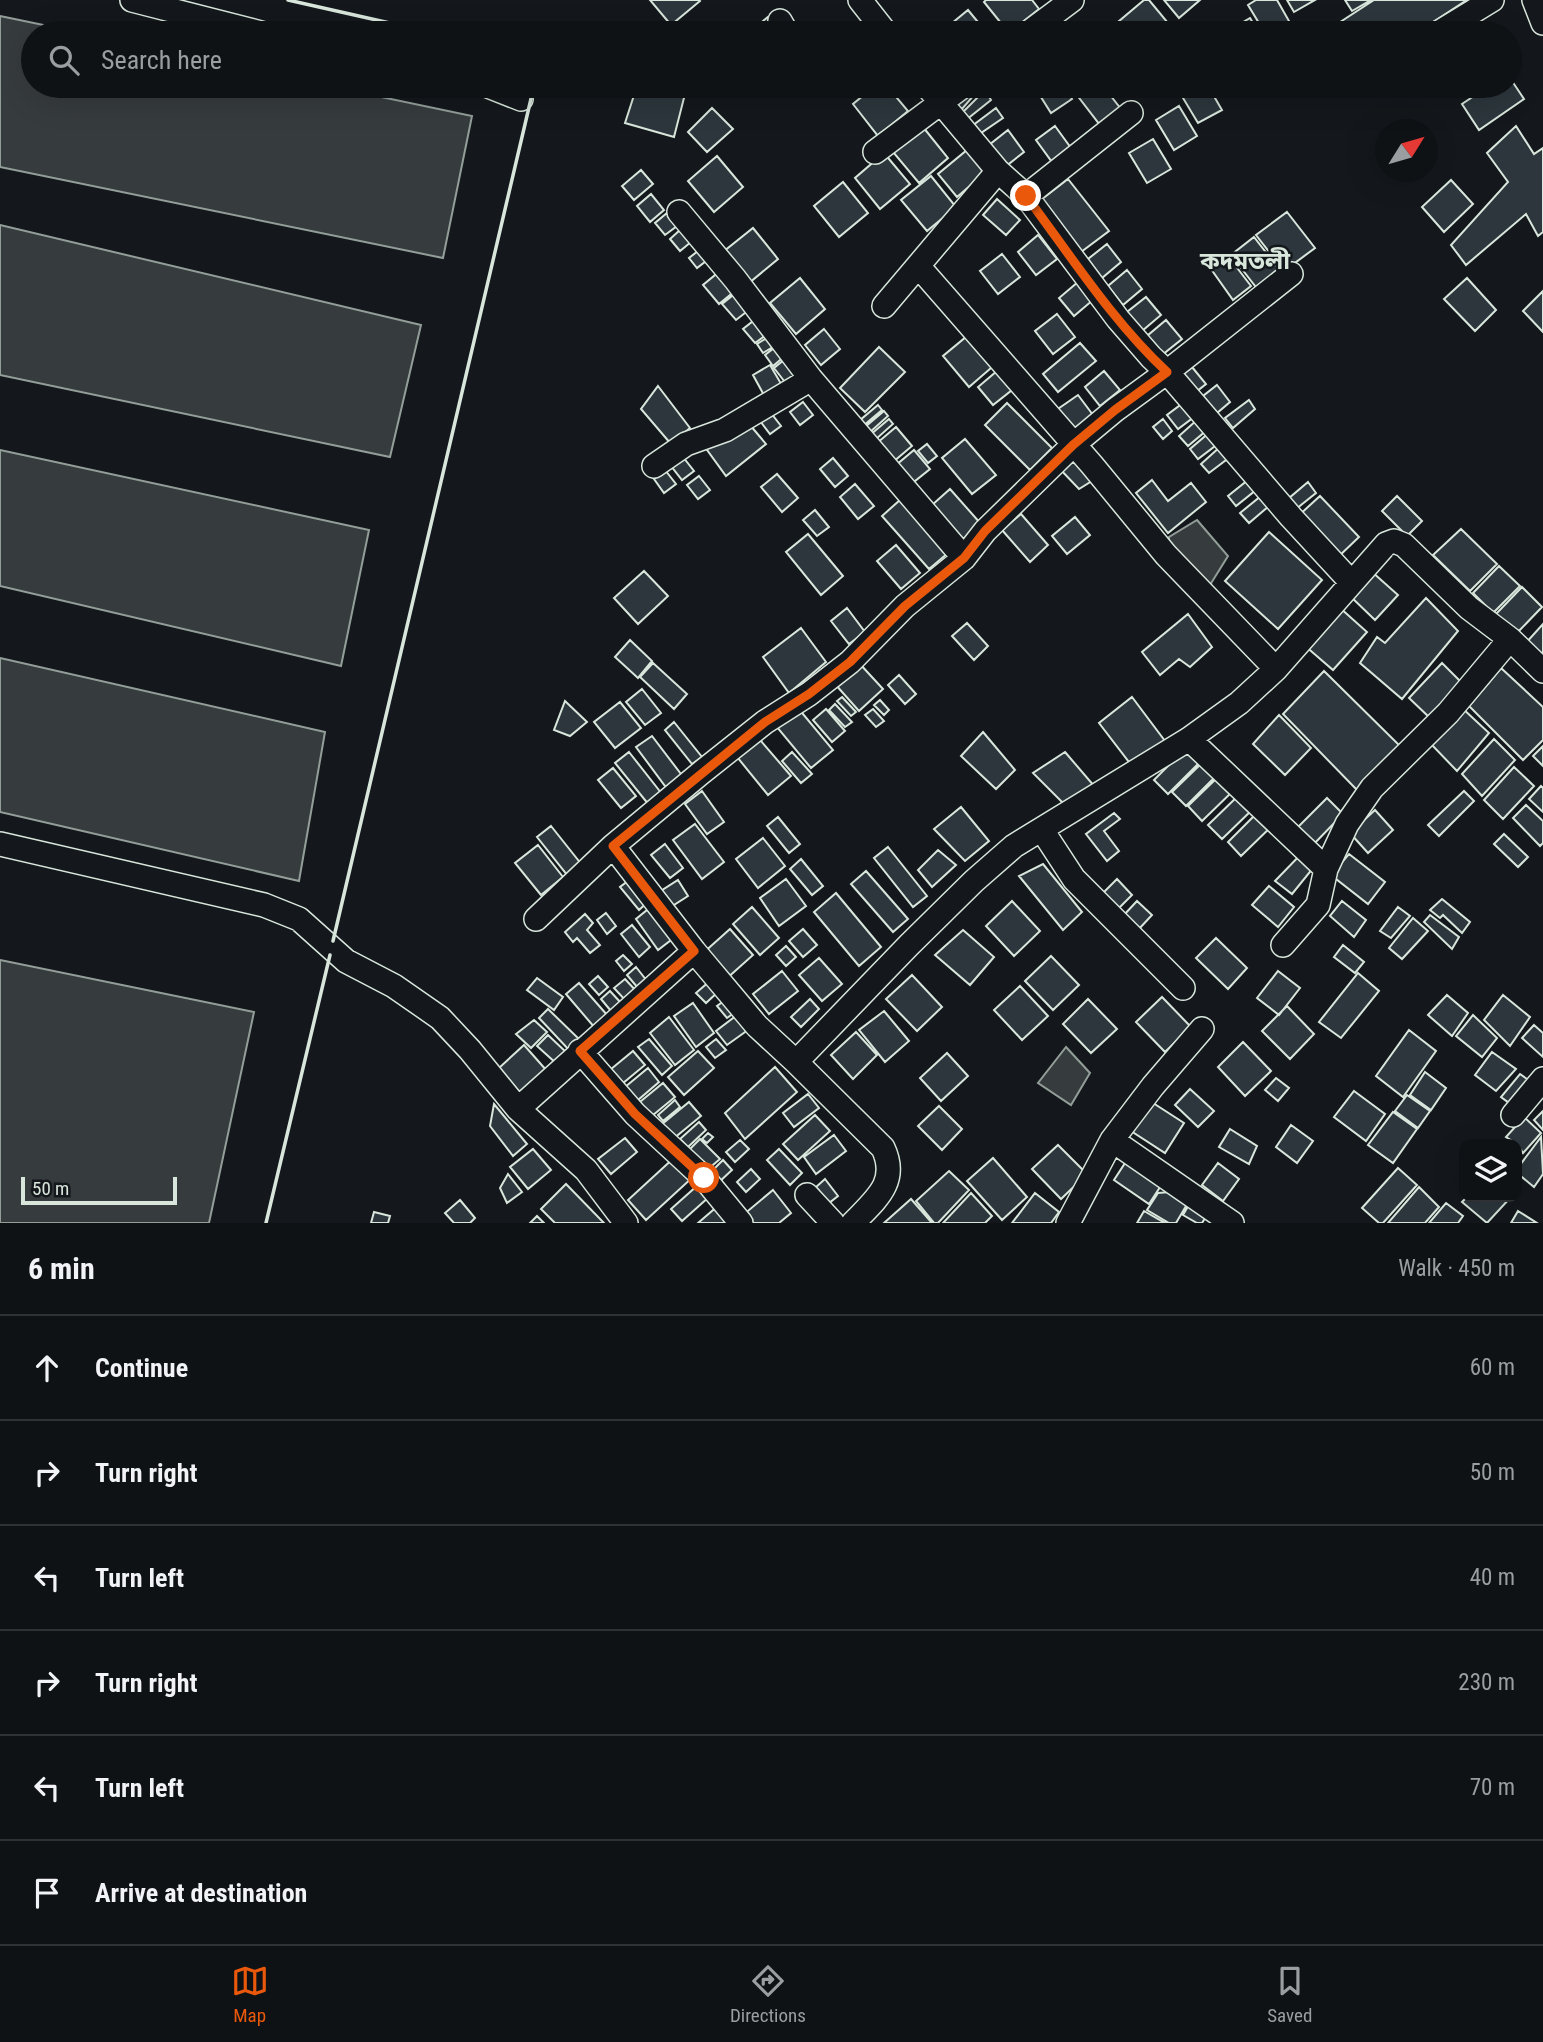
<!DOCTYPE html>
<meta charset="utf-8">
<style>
:root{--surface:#0f1215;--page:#181b1e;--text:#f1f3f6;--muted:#9b9ea0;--line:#2f3234;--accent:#ea580c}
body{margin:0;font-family:"Roboto Condensed","Noto Sans Bengali",sans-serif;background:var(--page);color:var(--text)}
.controls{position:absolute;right:21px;bottom:21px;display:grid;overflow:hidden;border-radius:14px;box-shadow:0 7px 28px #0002}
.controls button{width:63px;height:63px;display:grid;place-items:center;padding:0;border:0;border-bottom:2px solid var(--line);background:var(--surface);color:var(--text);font:35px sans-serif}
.compass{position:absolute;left:1375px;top:119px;width:63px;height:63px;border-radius:50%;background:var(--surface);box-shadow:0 7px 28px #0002;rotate:53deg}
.scale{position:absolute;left:21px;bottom:18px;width:156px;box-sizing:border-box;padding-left:7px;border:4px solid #d8e6dc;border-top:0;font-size:19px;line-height:24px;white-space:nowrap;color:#d8e6dc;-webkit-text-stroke:5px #14181c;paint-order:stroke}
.stop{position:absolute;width:21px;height:21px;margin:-16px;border:5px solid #ea580c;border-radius:50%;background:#fff}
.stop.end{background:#ea580c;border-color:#fff;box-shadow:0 2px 7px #0008}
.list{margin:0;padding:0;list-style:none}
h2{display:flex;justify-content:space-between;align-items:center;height:91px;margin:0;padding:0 28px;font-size:30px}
h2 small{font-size:23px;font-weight:400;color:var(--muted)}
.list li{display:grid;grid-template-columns:46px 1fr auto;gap:21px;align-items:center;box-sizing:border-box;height:105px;padding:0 28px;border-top:2px solid var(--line)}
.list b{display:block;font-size:26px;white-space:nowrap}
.list em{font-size:23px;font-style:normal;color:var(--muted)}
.icon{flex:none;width:38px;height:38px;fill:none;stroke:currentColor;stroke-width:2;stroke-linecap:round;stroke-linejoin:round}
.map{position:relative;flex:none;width:1543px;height:1223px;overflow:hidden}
.search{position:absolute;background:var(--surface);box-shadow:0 7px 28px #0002;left:21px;right:21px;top:21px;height:77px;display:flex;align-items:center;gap:18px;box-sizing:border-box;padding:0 24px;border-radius:38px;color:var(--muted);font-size:26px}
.sheet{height:721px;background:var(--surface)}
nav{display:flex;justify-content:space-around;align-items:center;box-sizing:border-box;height:98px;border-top:2px solid var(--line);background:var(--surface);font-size:19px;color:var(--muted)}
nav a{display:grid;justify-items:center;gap:4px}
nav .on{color:var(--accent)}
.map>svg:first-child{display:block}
.water{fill:#363b3e;stroke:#939e99;stroke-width:2}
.building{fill:#2c363c;stroke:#d8e6dc;stroke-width:2}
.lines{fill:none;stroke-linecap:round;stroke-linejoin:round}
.minor-casing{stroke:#d8e6dc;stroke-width:26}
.minor{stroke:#14181c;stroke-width:23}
.wall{stroke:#d8e6dc;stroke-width:3.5}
.route{stroke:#ea580c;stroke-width:9}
.labels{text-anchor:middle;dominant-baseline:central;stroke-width:5;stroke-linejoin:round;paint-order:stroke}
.district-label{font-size:24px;font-weight:bold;fill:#d8e6dc;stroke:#14181c}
</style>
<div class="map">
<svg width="1543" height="1223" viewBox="0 0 1543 1223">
<rect width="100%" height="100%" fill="#14181c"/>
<path class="water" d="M0,16L82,33H33V86H329L472,116L443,258L0,167Z
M0,225L421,325L390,457L0,375Z
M0,450L369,530L341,666L0,586Z
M1197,520L1228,556L1210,585L1169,543V537Z
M0,658L325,732L299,881L0,812Z
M0,960L254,1012L209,1223H0Z
M1066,1047L1090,1073L1071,1105L1038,1083Z"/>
<path class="building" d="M650,0H699L700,1L671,25Z
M986,0H1032L1039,9L1009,33L984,2Z
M1144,0H1149L1173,29L1167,33H1127L1118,22Z
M1164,0H1200L1179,18Z
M1256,0H1277L1289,21L1265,33L1248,5Z
M1287,0H1315L1294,12Z
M1345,0H1371L1352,11Z
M1374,0H1467L1416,33H1334L1331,28Z
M968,10L987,33H940Z
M768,17L781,33H748Z
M1250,18L1259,33H1227L1226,32Z
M1475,23L1483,33H1459Z
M1111,26L1117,33H1102Z
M1510,78L1524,99L1479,130L1462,104L1489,86H1510Z
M637,86H660L685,94L674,137L625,123Z
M875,86H887L908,111L878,136L853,104Z
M973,86L981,87L962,109L953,103Z
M1013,86H1028L1019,93Z
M1034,86H1064L1072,99L1051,113Z
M1070,86H1103L1121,109L1100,125Z
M1193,86H1208L1222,110L1198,123L1180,93Z
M1434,86H1450L1439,93Z
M985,90L991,100L966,120L962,113Z
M1179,106L1197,136L1174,150L1156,120Z
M712,108L733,129L707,152L688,132Z
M996,108L1003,118L978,135L972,126Z
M1055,126L1071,148L1052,162L1036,140Z
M1516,126L1534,154L1543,148V232L1538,236L1526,214L1466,265L1451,245L1508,182L1487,153Z
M923,127L948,158L919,183L893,152Z
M1008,130L1024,152L1005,167L989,145Z
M1153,139L1171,169L1147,183L1129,153Z
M967,150L986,172L957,197L938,174Z
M884,153L910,184L880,209L855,178Z
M717,156L743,187L714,212L688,181Z
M641,170L653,184L634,200L622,186Z
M931,176L956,207L927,231L901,200Z
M1068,179L1109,231L1077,255L1037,203Z
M1451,180L1473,204L1444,232L1422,207Z
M843,182L868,213L839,237L814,206Z
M651,194L664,210L650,222L637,206Z
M997,199L1020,220L1006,235L983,215Z
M1287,212L1315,248L1284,271L1256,235Z
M667,213L677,226L665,235L655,223Z
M753,228L778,259L749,283L723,252Z
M680,230L691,242L680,251L670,239Z
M1038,235L1057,259L1036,275L1018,252Z
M1254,237L1282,273L1259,291L1231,255Z
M1107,244L1121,262L1102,278L1088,259Z
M698,251L706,261L697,268L689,258Z
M1002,254L1020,277L998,294L980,271Z
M1228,256L1251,286L1233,300L1211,269Z
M1127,270L1142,289L1123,305L1108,286Z
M720,271L736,290L719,304L703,285Z
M800,278L825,309L796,334L770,303Z
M1467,278L1496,310L1475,331L1444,299Z
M1078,282L1093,300L1074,316L1059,298Z
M1543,291V332L1523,311Z
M737,292L750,309L736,320L722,304Z
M1146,297L1161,315L1142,331L1127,312Z
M1057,314L1075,337L1053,354L1035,331Z
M757,318L769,333L755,343L743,329Z
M1166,320L1182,339L1162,355L1147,336Z
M824,329L840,349L821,365L805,345Z
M972,332L998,362L969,387L943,356Z
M770,336L776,345L763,353L757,344Z
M1080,343L1096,361L1058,392L1043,374Z
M778,345L786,355L773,366L765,355Z
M879,347L905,372L865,412L840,388Z
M789,356L804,376L788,386L774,368Z
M770,365L783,387L765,397L753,375Z
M1192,367L1206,384L1192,395L1178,378Z
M997,371L1012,390L993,405L978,387Z
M1104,371L1120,390L1100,406L1085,387Z
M1217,385L1230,402L1217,413L1203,396Z
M658,386L690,428L671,444L641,409Z
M1078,395L1093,415L1071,431L1055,411Z
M1249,400L1255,409L1233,428L1225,418Z
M803,402L813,415L800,425L790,412Z
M1007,403L1052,448L1030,470L985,425Z
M1183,403L1194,417L1178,429L1167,415Z
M878,405L882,410L863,426L859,421Z
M884,411L888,416L869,433L865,427Z
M771,413L781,426L770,434L760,421Z
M889,419L893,424L875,440L870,435Z
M1163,419L1172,431L1163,439L1153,427Z
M1198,419L1207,430L1188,446L1179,436Z
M750,425L766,444L726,476L702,443Z
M896,427L912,446L893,462L877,443Z
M1210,432L1219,443L1198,459L1190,449Z
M965,439L996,475L972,494L942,458Z
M927,444L937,456L928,463L918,451Z
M1221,446L1230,457L1209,473L1201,464Z
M914,450L930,469L910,485L895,466Z
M1072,454L1095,479L1079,489L1058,467Z
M683,457L694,471L682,480L671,466Z
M833,458L848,476L835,487L820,469Z
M665,470L676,484L664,493L654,479Z
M777,474L798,498L782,512L761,487Z
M699,476L710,490L698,499L687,485Z
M1152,480L1168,501L1191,483L1206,502L1168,533L1136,493Z
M1248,480L1256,490L1236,506L1228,496Z
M1308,482L1316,493L1296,509L1288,499Z
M855,484L874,506L858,519L840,497Z
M950,489L981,524L962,540L932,505Z
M1261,496L1269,506L1249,523L1240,513Z
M1320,496L1359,537L1336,559L1297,517Z
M1397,496L1422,521L1407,536L1382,511Z
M900,500L948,553L929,569L882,516Z
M815,510L829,527L817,536L803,520Z
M1021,514L1048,545L1030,562L1002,530Z
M1075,517L1090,535L1067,554L1052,536Z
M1461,529L1497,564L1470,591L1433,555Z
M1269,532L1322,580L1278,629L1225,581Z
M808,534L843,576L821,595L786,552Z
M896,545L920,573L901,589L877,561Z
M1499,566L1520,586L1493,613L1473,593Z
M644,571L668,596L638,624L614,598Z
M1371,571L1398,595L1375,620L1349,595Z
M1522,587L1542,607L1516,634L1496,614Z
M1426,598L1458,631L1402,699L1360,663L1377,637L1385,643Z
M1339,607L1367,632L1333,670L1304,645Z
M847,608L865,632L849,644L831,621Z
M1188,614L1212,647L1190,667L1179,659L1160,675L1142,652Z
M967,623L988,646L974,660L952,636Z
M1543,624V660L1525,644Z
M801,628L826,662L789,693L763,657Z
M630,640L652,661L638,678L615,657Z
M653,663L687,694L674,709L640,677Z
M859,663L883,689L859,711L835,684Z
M1442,663L1463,684L1430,718L1409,698Z
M1501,668L1543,707V740L1523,760L1469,706Z
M1324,671L1400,746L1358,791L1283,714Z
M899,675L916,694L905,704L888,685Z
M642,689L661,713L645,725L626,702Z
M842,697L856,712L851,716L837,701Z
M1132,697L1165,741L1132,766L1099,723Z
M880,700L889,710L884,715L874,705Z
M565,701L587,722L570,736L554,730Z
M620,702L641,728L615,748L594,722Z
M835,704L852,722L845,727L829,710Z
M1461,707L1489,733L1457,771L1430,743Z
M798,708L833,750L811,768L776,726Z
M826,709L845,731L832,742L813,720Z
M873,709L884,721L876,727L865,715Z
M1279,715L1311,748L1285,775L1253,744Z
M674,722L702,757L692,764L665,730Z
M983,732L1015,770L996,789L961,756Z
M755,734L791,776L768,795L733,752Z
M652,736L684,778L668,790L636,747Z
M1494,739L1515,760L1482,796L1462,774Z
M1543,746V766L1533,756Z
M1185,749L1199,763L1168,794L1154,780Z
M629,752L662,794L649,805L615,763Z
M792,752L812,774L801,783L782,761Z
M1065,752L1095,787L1065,805L1033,773Z
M1204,761L1217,775L1186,806L1172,792Z
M1514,767L1534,786L1503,819L1484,800Z
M613,768L636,796L621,808L598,780Z
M1220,775L1234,790L1202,821L1188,806Z
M1541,786L1543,788V812L1529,799Z
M702,791L724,822L707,834L685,804Z
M1464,791L1474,801L1439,836L1428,825Z
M1240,794L1254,808L1222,839L1208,825Z
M1327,798L1343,814L1311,847L1295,830Z
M1526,805L1543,821V843L1540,846L1513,818Z
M961,807L989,841L965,861L934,829Z
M1375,810L1393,830L1368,853L1350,833Z
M1259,811L1273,825L1241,856L1228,842Z
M1114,813L1120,819L1104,831L1119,851L1107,861L1086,834Z
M778,817L800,844L789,853L767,826Z
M695,824L724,862L702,879L673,840Z
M551,826L582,865L568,876L537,837Z
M1504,834L1528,857L1518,867L1494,844Z
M763,838L785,866L758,888L736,859Z
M665,844L683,868L670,878L651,855Z
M538,845L563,877L541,895L515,863Z
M888,847L927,896L913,907L874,858Z
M938,850L956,865L932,887L918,870Z
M1304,851L1318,862L1292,894L1275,881Z
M1349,854L1385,882L1368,904L1331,875Z
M801,859L823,886L812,895L790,869Z
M1043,864L1082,912L1063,930L1019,876Z
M866,871L908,919L893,932L851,884Z
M632,878L650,900L639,910L620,887Z
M786,879L806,906L779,926L760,898Z
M1117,879L1132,895L1116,911L1101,895Z
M678,880L688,896L666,910L656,894Z
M1269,886L1294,907L1278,927L1252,905Z
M836,893L881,947L859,966L814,912Z
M1442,899L1470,922L1462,933L1443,915L1440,918L1430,910Z
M1012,901L1040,931L1014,956L986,926Z
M1137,901L1152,915L1138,930L1123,916Z
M1342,901L1366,920L1354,937L1330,916Z
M652,906L675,937L658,950L636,919Z
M752,907L779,938L760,955L733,924Z
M1398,907L1410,916L1391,938L1380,931Z
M606,913L616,926L607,934L597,920Z
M585,914L593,923L587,930L600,945L590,953L577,938L573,942L565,932Z
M1430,915L1459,937L1452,949L1424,922Z
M1413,918L1428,931L1402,959L1389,948Z
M632,925L650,947L639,957L621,934Z
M730,929L753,955L725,980L702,954Z
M803,929L817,945L803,957L789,941Z
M963,930L994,957L970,985L935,955Z
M1216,938L1247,968L1228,989L1196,958Z
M1343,945L1364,962L1355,973L1334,957Z
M786,946L796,957L786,966L776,955Z
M623,955L632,964L624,971L616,961Z
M1051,956L1079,985L1053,1010L1025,981Z
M819,958L842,984L822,1001L799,975Z
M636,967L647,981L638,988L627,975Z
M782,971L798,991L769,1014L753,994Z
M1278,971L1300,988L1279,1015L1257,998Z
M1358,973L1379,991L1341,1038L1319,1022Z
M912,975L942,1007L917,1031L886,999Z
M598,976L608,987L599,995L589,984Z
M537,978L563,997L554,1010L527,990Z
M625,979L637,992L626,1001L614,988Z
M711,980L720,990L706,1003L696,993Z
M579,983L608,1016L595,1028L566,994Z
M1020,986L1048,1016L1022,1040L994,1010Z
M610,991L621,1003L611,1011L601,999Z
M1447,995L1468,1013L1452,1036L1428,1015Z
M1503,995L1530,1017L1510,1046L1484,1020Z
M1162,997L1191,1027L1165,1052L1136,1022Z
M728,998L738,1010L727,1018L717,1006Z
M810,999L819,1009L801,1027L791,1017Z
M1088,999L1117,1029L1091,1053L1063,1024Z
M693,1003L714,1033L696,1047L674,1016Z
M1287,1006L1314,1034L1290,1059L1262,1031Z
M548,1009L580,1040L570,1051L539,1018Z
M884,1011L909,1041L885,1062L859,1030Z
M741,1012L752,1027L727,1045L716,1031Z
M1473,1015L1497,1038L1482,1057L1456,1036Z
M669,1017L694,1050L675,1065L650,1033Z
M534,1020L547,1032L531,1048L516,1034Z
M1534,1025L1543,1033V1057L1522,1038Z
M1409,1030L1436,1051L1403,1097L1376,1076Z
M856,1032L877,1055L853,1079L831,1055Z
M548,1035L567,1053L557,1064L537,1046Z
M649,1039L672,1066L662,1075L638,1047Z
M716,1039L726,1050L715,1058L706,1047Z
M1243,1042L1271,1071L1245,1096L1218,1067Z
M524,1045L547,1071L521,1094L499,1068Z
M633,1051L645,1065L617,1088L605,1074Z
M698,1051L714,1068L684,1095L668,1077Z
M1492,1052L1516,1069L1496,1091L1475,1075Z
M947,1053L968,1076L941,1101L920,1078Z
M775,1067L797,1092L745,1139L725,1113Z
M648,1068L659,1082L631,1106L619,1092Z
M1425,1072L1446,1088L1431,1110L1410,1095Z
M1520,1074L1541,1089L1524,1114L1501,1097Z
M1276,1078L1289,1088L1278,1101L1265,1090Z
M663,1083L675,1097L647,1120L635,1106Z
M1190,1089L1214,1111L1198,1127L1175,1105Z
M1354,1091L1385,1114L1366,1141L1334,1117Z
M808,1094L819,1108L794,1127L783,1113Z
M1407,1095L1430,1111L1418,1128L1395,1111Z
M675,1100L680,1107L663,1121L658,1115Z
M1150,1101L1184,1123L1165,1153L1131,1131Z
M689,1102L701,1116L673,1139L661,1125Z
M494,1104L527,1144L513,1156L490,1126Z
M939,1106L962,1129L942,1150L918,1126Z
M1543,1111V1130L1534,1120Z
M1393,1112L1417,1129L1393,1163L1368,1145Z
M815,1115L830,1131L798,1160L783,1144Z
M1524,1117L1541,1133L1523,1153L1517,1144L1506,1137Z
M699,1122L706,1130L688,1147L680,1139Z
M1291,1125L1313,1141L1297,1163L1276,1147Z
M1230,1129L1257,1146L1249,1164L1219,1147Z
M708,1133L713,1137L707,1143L702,1139Z
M834,1135L846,1151L816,1174L804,1157Z
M1541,1137L1543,1174L1534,1187L1517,1173V1169Z
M625,1138L637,1152L611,1174L598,1159Z
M700,1139L720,1159L707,1170L689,1150Z
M740,1140L749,1149L735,1162L726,1152Z
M1058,1145L1087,1174L1061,1199L1032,1169Z
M533,1149L551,1170L528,1189L510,1167Z
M779,1149L802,1173L790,1185L767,1160Z
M676,1156L694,1176L646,1220L628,1200Z
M1129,1157L1164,1181L1149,1204L1114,1180Z
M993,1158L1027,1197L1002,1220L967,1181Z
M723,1160L732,1170L718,1183L709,1174Z
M1218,1163L1239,1179L1223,1201L1202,1185Z
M1398,1168L1417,1185L1383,1223H1379L1362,1208Z
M751,1169L760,1179L746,1192L737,1182Z
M949,1171L969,1190L938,1223H934L916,1201Z
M508,1174L522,1192L507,1203L500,1188Z
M825,1179L838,1196L829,1203L816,1187Z
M566,1184L604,1223H555L541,1209Z
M698,1185L709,1197L682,1221L671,1209Z
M1419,1187L1439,1207L1425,1223H1388Z
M773,1190L791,1213L779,1223H750L743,1215Z
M1170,1192L1189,1201L1176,1223H1169L1147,1210L1158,1193Z
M971,1193L992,1216L985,1223H943Z
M1035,1193L1059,1212L1051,1223H1012Z
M1467,1197H1511L1487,1223L1462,1202Z
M911,1199L932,1223H884Z
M460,1200L475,1218L470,1223H454L445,1213Z
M1191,1201L1209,1212L1202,1223H1197L1183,1215Z
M1446,1203L1463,1216L1458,1223H1429Z
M719,1205L734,1223H698Z
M1144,1211L1165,1223H1137Z
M1518,1211L1537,1223H1511Z
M374,1212L390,1216L388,1223H371Z
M537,1216L544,1223H530Z"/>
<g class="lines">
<g class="minor-casing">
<path id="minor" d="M132,0L261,33
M860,0L886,33
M1534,0L1543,23
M780,21L787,33
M1028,33L1072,0
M1438,33L1492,0
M488,86L521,99
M927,86L998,171L1026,196L1118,319L1151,357L1167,372L1291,274
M875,152L963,86
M1026,196L1131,113
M679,212L735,279L811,379L964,558
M919,267L1092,465L1166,555L1276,669
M884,306L998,171
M654,466L686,444L725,430L811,379
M1189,739L1326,869
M1042,830L1074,879L1183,988
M0,844L264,905L299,919L346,961L394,986L440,1018L470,1050L518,1109L586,1170L626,1223
M536,919L613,846L702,772L765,722L809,694L850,662L905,606L964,558L985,531L1073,445L1115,410L1167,372L1291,517L1351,582
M1283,945L1318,905L1326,869L1347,824L1372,788L1448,713L1510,639
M694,951L757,1026L796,1062
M580,1051L635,1114L704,1178L741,1223
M518,1109L694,951L613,846
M1513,1115L1543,1079
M1112,1140L1232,1223
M807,1195L833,1223
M853,1223C876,1199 899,1182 883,1148L796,1062L909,945L974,881L1014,846L1189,739L1239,703L1276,669L1386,544L1394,541L1404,545L1469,608L1510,639L1543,671
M1068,1223L1112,1140L1153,1086L1202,1029"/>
</g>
<use href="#minor" class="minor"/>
<path class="wall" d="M288,0L434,33
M333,941L534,86
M266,1223L330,955"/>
</g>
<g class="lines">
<path class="route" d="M704,1178L635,1114L580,1051L694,951L613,846L765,722L809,694L850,662L905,606L964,558L985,531L1073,445L1115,410L1167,372C1113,322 1071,256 1026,196"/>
</g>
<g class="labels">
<g class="district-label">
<text x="1245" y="261">কদমতলী</text>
</g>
</g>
</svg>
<div class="controls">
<button><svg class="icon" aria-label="layers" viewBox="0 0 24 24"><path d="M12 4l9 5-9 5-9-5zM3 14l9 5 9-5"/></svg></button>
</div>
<svg class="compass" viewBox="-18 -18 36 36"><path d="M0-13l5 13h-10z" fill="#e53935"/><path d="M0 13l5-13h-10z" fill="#9b9ea0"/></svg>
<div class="scale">50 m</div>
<div class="stop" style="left:704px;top:1178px"></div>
<div class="stop end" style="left:1026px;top:196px"></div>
<div class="search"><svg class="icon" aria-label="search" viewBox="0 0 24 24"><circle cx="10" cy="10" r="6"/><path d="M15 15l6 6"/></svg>Search here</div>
</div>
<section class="sheet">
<h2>6 min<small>Walk · 450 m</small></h2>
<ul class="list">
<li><svg class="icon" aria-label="ahead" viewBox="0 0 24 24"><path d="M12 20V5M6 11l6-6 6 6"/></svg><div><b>Continue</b></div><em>60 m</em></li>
<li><svg class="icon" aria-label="right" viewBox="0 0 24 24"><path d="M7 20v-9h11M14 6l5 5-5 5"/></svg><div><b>Turn right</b></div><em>50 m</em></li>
<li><svg class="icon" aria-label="left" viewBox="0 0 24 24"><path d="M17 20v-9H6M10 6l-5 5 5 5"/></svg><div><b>Turn left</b></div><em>40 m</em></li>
<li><svg class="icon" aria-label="right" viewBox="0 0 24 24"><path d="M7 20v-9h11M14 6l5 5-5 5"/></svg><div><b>Turn right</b></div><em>230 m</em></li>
<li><svg class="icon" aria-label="left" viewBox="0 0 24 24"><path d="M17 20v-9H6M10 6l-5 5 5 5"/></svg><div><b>Turn left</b></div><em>70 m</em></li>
<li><svg class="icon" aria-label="arrive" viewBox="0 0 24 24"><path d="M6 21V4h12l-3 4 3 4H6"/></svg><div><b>Arrive at destination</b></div></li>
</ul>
</section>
<nav>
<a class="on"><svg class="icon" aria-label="map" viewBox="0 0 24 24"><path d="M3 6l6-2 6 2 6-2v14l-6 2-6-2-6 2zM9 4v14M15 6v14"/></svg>Map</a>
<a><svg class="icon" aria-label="directions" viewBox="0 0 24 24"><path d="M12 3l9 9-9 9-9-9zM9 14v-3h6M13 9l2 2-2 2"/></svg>Directions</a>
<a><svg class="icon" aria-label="saved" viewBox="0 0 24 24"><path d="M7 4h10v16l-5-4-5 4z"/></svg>Saved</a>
</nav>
